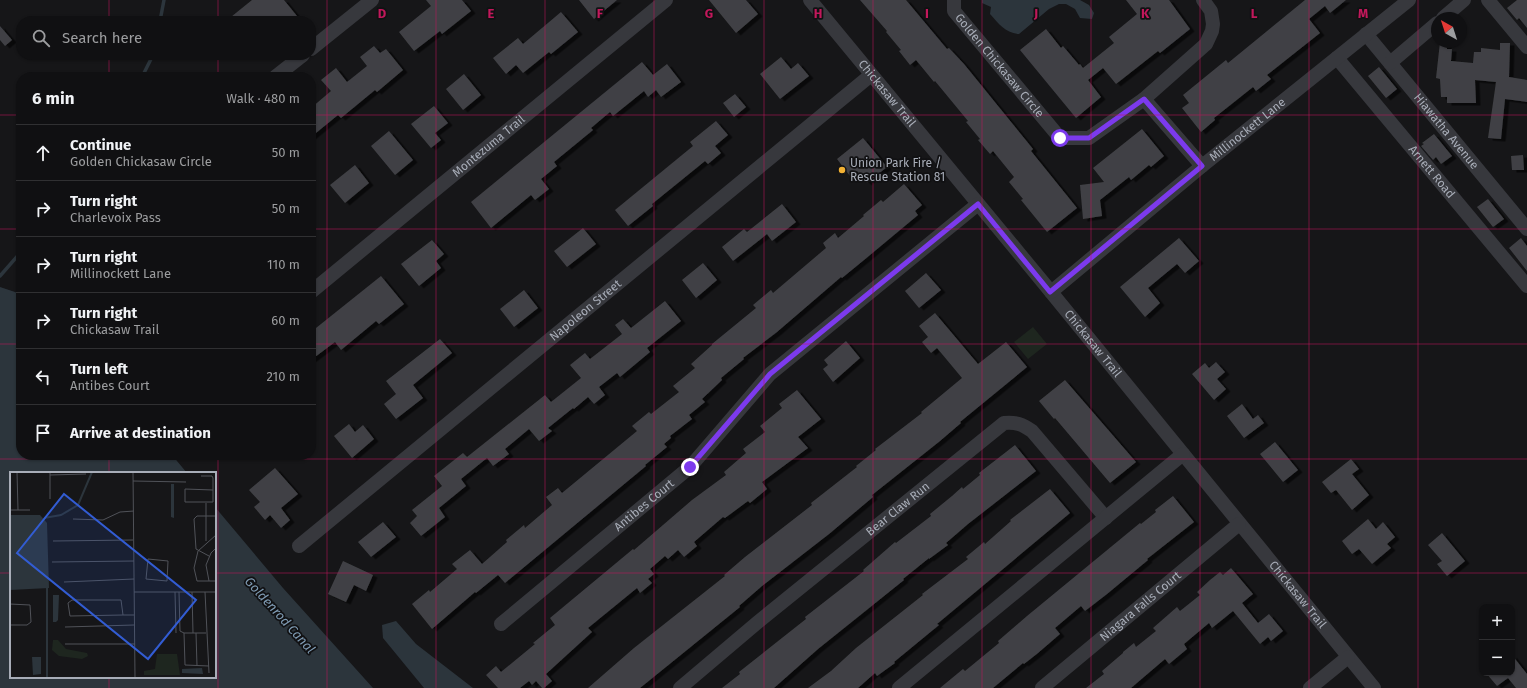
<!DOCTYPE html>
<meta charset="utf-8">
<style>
:root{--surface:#101012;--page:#19191b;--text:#f1f3f6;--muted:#9c9d9f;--line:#303032}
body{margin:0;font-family:"Fira Sans",sans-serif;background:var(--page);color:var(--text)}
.controls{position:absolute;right:12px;bottom:12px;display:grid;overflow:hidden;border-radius:8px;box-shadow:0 1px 3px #0004}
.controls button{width:36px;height:36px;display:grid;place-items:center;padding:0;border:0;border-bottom:1px solid var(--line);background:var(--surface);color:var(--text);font:20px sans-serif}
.compass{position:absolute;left:1431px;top:12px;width:36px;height:36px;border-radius:50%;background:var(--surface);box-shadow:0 1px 3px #0004;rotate:321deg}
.stop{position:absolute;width:12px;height:12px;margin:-9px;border:3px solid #7c3aed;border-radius:50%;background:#fff}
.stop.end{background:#7c3aed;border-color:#fff;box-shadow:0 1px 4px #0008}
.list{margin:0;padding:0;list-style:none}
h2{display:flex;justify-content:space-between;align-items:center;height:52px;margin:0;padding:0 16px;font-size:17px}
h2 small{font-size:13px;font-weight:400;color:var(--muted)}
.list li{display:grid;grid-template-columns:26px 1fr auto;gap:12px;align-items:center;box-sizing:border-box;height:56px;padding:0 16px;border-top:1px solid var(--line)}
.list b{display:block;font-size:15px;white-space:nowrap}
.list p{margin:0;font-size:13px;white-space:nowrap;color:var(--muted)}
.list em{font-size:13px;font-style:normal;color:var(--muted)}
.icon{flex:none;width:22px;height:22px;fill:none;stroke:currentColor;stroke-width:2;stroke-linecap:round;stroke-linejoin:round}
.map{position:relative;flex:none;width:1527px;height:688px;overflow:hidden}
.search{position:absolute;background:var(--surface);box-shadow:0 1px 3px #0004;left:16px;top:16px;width:300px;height:44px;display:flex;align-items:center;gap:10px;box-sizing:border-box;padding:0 14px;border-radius:16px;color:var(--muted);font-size:15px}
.panel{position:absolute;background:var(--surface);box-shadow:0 1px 3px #0004;left:16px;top:72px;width:300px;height:388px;border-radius:16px}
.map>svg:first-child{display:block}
.green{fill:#1e261f}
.water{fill:#2c353c}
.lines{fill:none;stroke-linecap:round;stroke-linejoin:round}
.stream{stroke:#2c353c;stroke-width:3.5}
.building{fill:#404145;filter:url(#shadow)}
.minor{stroke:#37383d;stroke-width:14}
.route{stroke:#7c3aed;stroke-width:5}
.grid{fill:none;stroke:#c2185b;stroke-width:1;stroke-opacity:0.55}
.poi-dot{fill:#f2b134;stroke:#111113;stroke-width:1.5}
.labels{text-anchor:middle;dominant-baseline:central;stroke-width:3.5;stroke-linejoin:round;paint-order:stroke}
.street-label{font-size:12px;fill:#a8adb8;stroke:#111113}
.poi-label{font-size:12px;fill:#a8adb8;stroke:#111113;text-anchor:start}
.water-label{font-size:13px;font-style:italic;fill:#7f9bb3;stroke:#111113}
.inset-river{fill:none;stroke:#2c353c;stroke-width:2}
.inset-road{fill:none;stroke:#505258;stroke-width:1}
.view{fill:#325cd3;fill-opacity:0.15;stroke:#325cd3;stroke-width:2}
.inset-edge{fill:none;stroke:#a8adb8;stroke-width:2}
.grid-label{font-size:13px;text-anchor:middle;font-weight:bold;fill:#c2185b;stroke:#111113;stroke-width:3.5;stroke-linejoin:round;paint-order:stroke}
</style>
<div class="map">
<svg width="1527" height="688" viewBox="0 0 1527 688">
<defs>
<filter id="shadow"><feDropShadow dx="4.5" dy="2.5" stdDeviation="0" flood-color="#0009"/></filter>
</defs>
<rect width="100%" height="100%" fill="#161618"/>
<path class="green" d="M1033,327L1047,344L1028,359L1014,342Z"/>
<path class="water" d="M982,0H1080L1089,5L1094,13L1092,19L1080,18L1075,9L1066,4H1059L1049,9L1019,34C1005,33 999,24 990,14L991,7L982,3Z
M0,287L21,294V455H172L187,473H11V677H215V507L283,588L373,688H0Z
M396,621L416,644L473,688H424L383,638L382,625Z"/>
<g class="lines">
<path class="stream" d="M160,21L164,0
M142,77L153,55
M0,276L21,252"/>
</g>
<path class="building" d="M252,0H284L301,21H276L272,16L266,21H226Z
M426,0H462L471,11L442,34L440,31L414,51L399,32L431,6Z
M579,0H617L594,19Z
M709,0H746L758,14L736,33Z
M860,0H906L947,49L949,48L964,64L1007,117L1033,149L1031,151L1077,208L1047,232L1021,200L1023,199L1009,182L1014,177L993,151L990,154L978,140L980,139L966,122L968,121L935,81L934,82L916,60L910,65L899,51L901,50L886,32L887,31Z
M1126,0H1169L1190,29L1160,53L1158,51L1116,84L1103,68L1088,80L1101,97L1076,118L1020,50L1046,29L1061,48L1063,46L1079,65L1080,64L1083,68L1114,43L1109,37L1137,14Z
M1305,0H1346L1330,13L1325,6L1309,19L1320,33L1267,75L1271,79L1256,91L1253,87L1214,118L1215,120L1201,132L1182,108L1189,103L1183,95L1226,60L1228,63Z
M1517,0H1527V28L1519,18L1517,20L1507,8Z
M561,12L578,32L551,54L549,52L523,73L516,65L506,74L493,58L518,38L523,44Z
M0,26L12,40L5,46L0,40Z
M1440,42H1447V49H1452L1451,61L1473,63L1474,52H1481V48L1500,50V43H1510L1509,77L1527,80V102L1505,99L1501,139L1488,138L1496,82L1475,80L1476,103H1447V97H1441L1440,79L1436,78Z
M374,46L380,53L386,49L403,70L377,92L375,90L341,118L338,115L311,137V108L331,91L321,80L336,68L347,82L367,66L360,57Z
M781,57L791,69L798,63L809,76L780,99L760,74Z
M642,62L653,75L667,64L681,82L661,97L656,90L648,97L644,91L613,116L610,112L591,128L593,130L554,162L557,166L541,179L549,189L535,200L531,195L491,228L471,202Z
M1379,67L1397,89L1386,98L1368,76Z
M464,74L481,95L463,110L446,89Z
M735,94L746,107L734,117L723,103Z
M434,106L448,123L435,133L441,140L431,148L411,124Z
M716,121L728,135L715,146L721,153L708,164L705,161L652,204L653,206L628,226L615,210L693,146L690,142Z
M1142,129L1164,156L1151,167L1149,165L1131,180L1129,177L1100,200L1102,216L1083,219L1080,185L1104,182L1093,168Z
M389,131L413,160L395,175L371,146Z
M1434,134L1452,156L1441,164L1436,157L1433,160L1421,146L1424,144L1422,143Z
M863,138L887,167L867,183L857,171L850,176L837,159Z
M1523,155L1524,170H1512L1511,156Z
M355,165L369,183L345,203L330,185Z
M904,184L922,205L915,211L918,215L864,260L842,278L841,277L777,332L743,358L744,359L721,378L722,380L702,399L705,402L689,415L692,419L670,436L671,438L664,444L667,447L645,465L646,466L505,583L498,575L476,593L475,592L432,629L412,604L429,590L430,592L457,569L452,564L470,550L482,564L507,542L506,540L524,525L525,528L552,505L546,497L558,488L562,493L637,431L632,426L649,412L651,414L679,392L673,386L695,368L691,364L712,345V344L756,308L753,305L771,290L773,293L826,248L823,243L835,233L838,238L864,216L863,215L881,200L883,202Z
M1488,199L1504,219L1493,227L1477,207Z
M782,204L796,222L772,241L767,234L733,261L722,247L744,229L747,232Z
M583,228L596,244L567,267L554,251Z
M1179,238L1199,261L1185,273L1177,264L1148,288L1160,303L1145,317L1120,287Z
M1521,238L1527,246V271L1509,248Z
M432,240L444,254L436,261L441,268L419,286L401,264Z
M703,263L717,280L696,298L682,280Z
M926,273L941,290L919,308L905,291Z
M381,276L404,304L379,324L376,321L341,350L335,342L311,360V332Z
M524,290L538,308L514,327L500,309Z
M665,301L681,321L647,348L650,352L620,377L617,373L599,387L605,395L594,404L588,397L574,409L573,408L548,428L552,431L539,441L529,429L505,449L509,454L493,466L487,458L461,479L466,486L439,508L445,517L421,536L410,523L417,516L412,510L442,486L434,476L463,453L467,457L545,395L551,402L581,378L570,365L585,353L590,359L622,334L615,325L623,319L631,328Z
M935,313L978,364L1006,342L1027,367L960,422L961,423L940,441L872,495L873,497L829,534L762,586L739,606L740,607L640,688H588L634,648L725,576L724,575L745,557L812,505L811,503L857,467L856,466L876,450L875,449L922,413L921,412L962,378L937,348L931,353L922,342L928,337L919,326Z
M440,339L452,353L413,385L423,398L396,419L384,404L396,394L386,381Z
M846,341L860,358L833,382L823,369L828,365L824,360Z
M1216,362L1225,372L1217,379L1226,389L1214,400L1192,374L1205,363L1209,368Z
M1065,380L1136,462L1110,483L1055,418L1054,419L1039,401Z
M797,390L821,419L798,437L808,448L762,482L767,489L750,503L748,501L725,518L723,517L694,542L697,546L684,557L678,550L668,559L665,556L650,569L654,574L648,579L652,583L640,593L637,588L588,628L592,632L546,674L552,681L544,688H542L536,681L532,685L529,681L520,688H498L486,675L496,666L501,672L535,644L533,643L555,625L550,618L633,549L634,550L692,500L726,475L724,472L746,453L743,449L765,432L760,426L782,408L779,404Z
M1242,404L1253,419L1258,415L1264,423L1244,438L1227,416Z
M349,424L355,432L363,425L374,439L352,458L334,436Z
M1275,442L1298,470L1283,482L1260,454Z
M1015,445L1036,471L968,524L946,543L948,545L929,559V558L903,579L904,580L818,649L774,688H722L740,674L739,672L806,619L805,617L864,571L863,570L895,542L896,543L931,516L930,514L952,496L962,487L963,489L980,475L979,473Z
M1351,459L1359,469L1352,474L1369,495L1352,510L1336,490L1331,493L1322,482Z
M275,468L298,494L281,508L290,520L281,528L270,515L265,520L254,507L260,502L249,490Z
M1050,489L1070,513L937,624L939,625L894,662L895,663L877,676L875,673L858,688H808L831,671L856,648L923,595L922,594L968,559L966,557L984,542L985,544L1011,521L1010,520Z
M1173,496L1194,522L1147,559L1148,560L1107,594L1085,611L1081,606L1055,628L1060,634L1038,653L1024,664L1023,663L993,688H940L963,669L965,671L999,643L998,641L1027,616L1140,523L1141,524L1156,512L1155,510Z
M1368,519L1376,529L1383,522L1395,537L1387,544L1391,548L1372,564L1359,549L1352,554L1342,541Z
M383,522L396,537L371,557L358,542Z
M1442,533L1465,561L1447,576L1437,564L1442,561L1428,545Z
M343,561L373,575L366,591L354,585L346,602L328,594Z
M1231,568L1253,594L1242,603L1258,623L1269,614L1283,631L1271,641L1268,637L1260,644L1233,611L1212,628L1209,623L1184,644L1187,649L1169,664L1165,659L1131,688H1086L1104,674L1102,671L1123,653V652L1134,643L1136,647L1156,631L1153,628L1177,607L1180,611L1200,595L1197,592L1210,580L1220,572L1223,575Z
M1512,655L1527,674V688H1516L1508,678L1497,686L1486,673H1512Z"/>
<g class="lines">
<g class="minor">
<path id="s1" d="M810,0L1051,292L1374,688"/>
<path id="s2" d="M954,0V11L1060,138H1089L1144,99L1206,44L1212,31L1213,24L1211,11L1203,0"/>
<path d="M1488,0L1527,47"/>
<path d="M1443,18L1464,0"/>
<path id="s3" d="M1366,34L1527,229"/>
<path d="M311,49L372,0"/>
<path id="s4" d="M1337,58L1527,286"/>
<path d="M1390,63L1437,23"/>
<path d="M275,77L303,55"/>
<path d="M1144,99L1202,166"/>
<path id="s5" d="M311,292L666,0"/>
<path id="s6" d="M1051,292L1202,166L1409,0"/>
<path id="s7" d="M299,546L871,75"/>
<path id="s8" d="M501,624L690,467L770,374L978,204"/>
<path id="s9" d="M680,688L758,622L1004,423C1016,422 1022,424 1032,431L1106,518"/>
<path d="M899,688L1183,454"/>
<path id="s10" d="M1042,688L1239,524"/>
<path d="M1310,688L1348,657"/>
</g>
</g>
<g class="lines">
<path class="route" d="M690,467L770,374L978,204L1050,292L1202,166L1144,99L1089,138H1060"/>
</g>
<path class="grid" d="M109,0V21M218,0V21M327,0V688M436,0V688M545,0V688M654,0V688M764,0V688M873,0V688M982,0V688M1091,0V688M1200,0V688M1309,0V688M1418,0V688M109,55V77M218,55V77M0,115H21M311,115H1527M0,229H21M311,229H1527M0,344H21M311,344H1527M109,455V473M218,455V688M0,459H1527M0,573H11M215,573H1527M109,677V688"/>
<circle class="poi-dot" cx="842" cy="170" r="4"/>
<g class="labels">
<g class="street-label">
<text stroke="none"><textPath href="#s2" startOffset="82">Golden Chickasaw Circle</textPath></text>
<text stroke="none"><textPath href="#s1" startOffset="121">Chickasaw Trail</textPath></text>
<text stroke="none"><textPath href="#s6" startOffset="255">Millinockett Lane</textPath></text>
<text stroke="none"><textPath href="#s3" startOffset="126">Hiawatha Avenue</textPath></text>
<text stroke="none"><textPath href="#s5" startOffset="230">Montezuma Trail</textPath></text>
<text stroke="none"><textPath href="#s4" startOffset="148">Arnett Road</textPath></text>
<text stroke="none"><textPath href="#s7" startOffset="371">Napoleon Street</textPath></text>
<text stroke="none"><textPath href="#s1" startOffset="445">Chickasaw Trail</textPath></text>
<text stroke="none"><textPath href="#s8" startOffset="186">Antibes Court</textPath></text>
<text stroke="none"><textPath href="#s9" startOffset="282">Bear Claw Run</textPath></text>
<text stroke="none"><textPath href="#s1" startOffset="769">Chickasaw Trail</textPath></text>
<text stroke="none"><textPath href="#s10" startOffset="128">Niagara Falls Court</textPath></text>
</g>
<g class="poi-label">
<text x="850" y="163">Union Park Fire /<tspan x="850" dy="14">Rescue Station 81</tspan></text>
</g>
<g class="water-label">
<text transform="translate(280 615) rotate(48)">Goldenrod Canal</text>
</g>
</g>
<g transform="translate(10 472)">
<rect width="206" height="206" fill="#161618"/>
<path d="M43,168H48L56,177L77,181L78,184L72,187L49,184L42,178ZM147,182H167L170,203H134V199L145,197Z" fill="#1e261f"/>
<path d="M161,12H164V46L161,45ZM0,43H30L37,51L39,116L0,118ZM43,123H49L48,148L46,150H43ZM22,185H31V202L23,203ZM192,196L193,202L172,201V197Z" fill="#2c353c"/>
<path class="inset-river" d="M34,46L51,43L68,33L82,0M37,116V206"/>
<path class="inset-road" d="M7,0L8,38M40,0V27M123,0L125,206M40,3L76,2M191,4H202L203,6V30H175V17L203,18M123,9L176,10M196,31V69M0,38H20M63,47L93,48L110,40L124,39M206,63L188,79L184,96L187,109H206M43,69L123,68M199,84L186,77L184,47L187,44H206M138,87L158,89L157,109L136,107ZM42,90L124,89M199,109L196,93L201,81L206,76M54,110L124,107M124,120H206M165,120L166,161M169,120L170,159L174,161M182,120L183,161M195,120L199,201M0,132L20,133L21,150L17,153H0M113,143L111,128H62L58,131L60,144L113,143H124M55,155L124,153M174,161L175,193L199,194M174,161H196M186,161L187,194M55,172H125"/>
<path class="view" d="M54,22L186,128L138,187L7,81Z"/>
<rect width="206" height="206" class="inset-edge"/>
</g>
<g class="grid-label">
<text x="382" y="18">D</text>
<text x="491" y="18">E</text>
<text x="600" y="18">F</text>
<text x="709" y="18">G</text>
<text x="818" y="18">H</text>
<text x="927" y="18">I</text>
<text x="1036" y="18">J</text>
<text x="1145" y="18">K</text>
<text x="1254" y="18">L</text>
<text x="1363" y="18">M</text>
</g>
</svg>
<div class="controls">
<button>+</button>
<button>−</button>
</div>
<svg class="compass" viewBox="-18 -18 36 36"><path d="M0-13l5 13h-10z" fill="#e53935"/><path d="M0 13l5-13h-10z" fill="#9c9d9f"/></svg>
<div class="stop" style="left:1060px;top:138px"></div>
<div class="stop end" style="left:690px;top:467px"></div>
<div class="search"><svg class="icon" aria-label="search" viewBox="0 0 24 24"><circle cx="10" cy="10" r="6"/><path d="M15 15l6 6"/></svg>Search here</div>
<section class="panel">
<h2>6 min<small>Walk · 480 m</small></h2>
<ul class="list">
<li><svg class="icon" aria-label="ahead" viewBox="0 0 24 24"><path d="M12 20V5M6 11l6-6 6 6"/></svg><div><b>Continue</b><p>Golden Chickasaw Circle</p></div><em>50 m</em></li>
<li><svg class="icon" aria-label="right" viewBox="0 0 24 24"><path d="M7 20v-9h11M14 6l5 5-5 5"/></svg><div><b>Turn right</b><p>Charlevoix Pass</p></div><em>50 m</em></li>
<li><svg class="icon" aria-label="right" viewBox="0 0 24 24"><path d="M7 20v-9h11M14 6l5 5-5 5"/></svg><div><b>Turn right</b><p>Millinockett Lane</p></div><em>110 m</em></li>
<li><svg class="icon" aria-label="right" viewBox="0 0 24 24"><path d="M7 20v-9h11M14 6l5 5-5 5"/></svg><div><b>Turn right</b><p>Chickasaw Trail</p></div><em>60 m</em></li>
<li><svg class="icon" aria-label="left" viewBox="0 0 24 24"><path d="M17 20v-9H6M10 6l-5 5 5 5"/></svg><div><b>Turn left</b><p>Antibes Court</p></div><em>210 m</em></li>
<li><svg class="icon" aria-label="arrive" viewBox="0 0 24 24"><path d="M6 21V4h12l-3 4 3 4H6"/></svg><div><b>Arrive at destination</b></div></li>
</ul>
</section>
</div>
